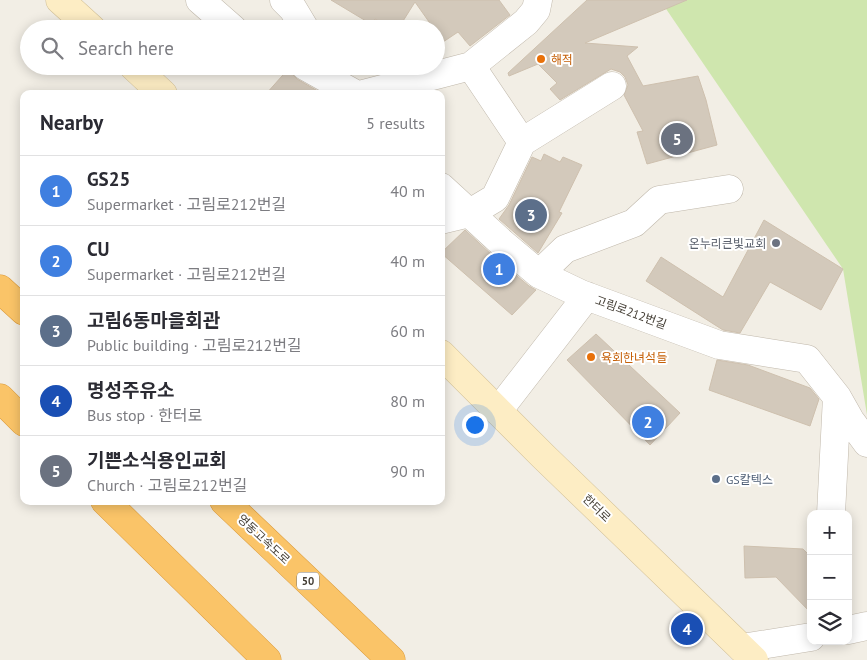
<!DOCTYPE html>
<meta charset="utf-8">
<style>
:root{--surface:#fff;--page:#f7f7f7;--text:#2b2b33;--muted:#7c7c81;--line:#e1e1e2;--accent:#2563eb}
body{margin:0;font-family:"PT Sans","Noto Sans KR",sans-serif;background:var(--page);color:var(--text)}
.controls{position:absolute;right:15px;bottom:15px;display:grid;overflow:hidden;border-radius:10px;box-shadow:0 2px 12px #0003}
.controls button{width:45px;height:45px;display:grid;place-items:center;padding:0;border:0;border-bottom:1px solid var(--line);background:var(--surface);color:var(--text);font:25px sans-serif}
.you{position:absolute;left:474px;top:424px;width:18px;height:18px;margin:-12px;border:4px solid #fff;border-radius:50%;background:#1a73e8;box-shadow:0 0 0 8px #1a73e833}
.badge{display:grid;place-items:center;width:32px;height:32px;border-radius:50%;background:var(--accent);color:#fff;font-size:16px;font-weight:700}
.pin{position:absolute;translate:-50% -50%;border:2px solid #fff;box-shadow:0 1px 5px #0006}
.list{margin:0;padding:0;list-style:none}
h2{display:flex;justify-content:space-between;align-items:center;height:65px;margin:0;padding:0 20px;font-size:21px}
h2 small{font-size:16px;font-weight:400;color:var(--muted)}
.list li{display:grid;grid-template-columns:32px 1fr auto;gap:15px;align-items:center;box-sizing:border-box;height:70px;padding:0 20px;border-top:1px solid var(--line)}
.list b{display:block;font-size:19px;white-space:nowrap}
.list p{margin:0;font-size:16px;white-space:nowrap;color:var(--muted)}
.list em{font-size:16px;font-style:normal;color:var(--muted)}
.icon{flex:none;width:28px;height:28px;fill:none;stroke:currentColor;stroke-width:2;stroke-linecap:round;stroke-linejoin:round}
.map{position:relative;flex:none;width:867px;height:660px;overflow:hidden}
.search{position:absolute;background:var(--surface);box-shadow:0 2px 12px #0003;left:20px;top:20px;width:425px;height:55px;display:flex;align-items:center;gap:12px;box-sizing:border-box;padding:0 18px;border-radius:28px;color:var(--muted);font-size:19px}
.panel{position:absolute;background:var(--surface);box-shadow:0 2px 12px #0003;left:20px;top:90px;width:425px;height:415px;border-radius:10px}
.map>svg:first-child{display:block}
.green{fill:#cfe6ae}
.building{fill:#d3c9bb;stroke:#cec0ae}
.lines{fill:none;stroke-linecap:round;stroke-linejoin:round}
.minor-casing{stroke:#c0b8ab;stroke-width:29}
.secondary-casing{stroke:#d1bf96;stroke-width:29}
.motorway-casing{stroke:#d99838;stroke-width:29}
.minor{stroke:#fff;stroke-width:28}
.secondary{stroke:#fdedc4;stroke-width:28}
.motorway{stroke:#fac468;stroke-width:28}
.food-dot{fill:#e8710a;stroke:#fff;stroke-width:2}
.worship-dot{fill:#6b7280;stroke:#fff;stroke-width:2}
.service-dot{fill:#5c6f8a;stroke:#fff;stroke-width:2}
.labels{text-anchor:middle;dominant-baseline:central;stroke-width:4;stroke-linejoin:round;paint-order:stroke}
.shield{fill:#fff;stroke:#7c7872;stroke-width:1}
.shield-label{font-size:11px;font-weight:bold;fill:#443e35}
.food-label{font-size:12px;fill:#c56008;stroke:#fff;text-anchor:start}
.worship-label{font-size:12px;fill:#5b616d;stroke:#fff;text-anchor:end}
.street-label{font-size:12px;fill:#443e35;stroke:#fff}
.service-label{font-size:12px;fill:#4e5e75;stroke:#fff;text-anchor:start}
</style>
<div class="map">
<svg width="867" height="660" viewBox="0 0 867 660">
<rect width="100%" height="100%" fill="#f2eee5"/>
<path class="green" d="M660,0H867V415L843,269Z"/>
<path class="building" d="M331,0H499L510,15L470,46L458,32L443,42L436,32V29H434L415,2L398,29H393L375,19L371,24Z
M587,0H687L585,43L638,47L627,56L643,86L698,76L706,100L717,145L647,164L637,132L643,131L624,95L628,85L625,77L620,72L611,69L560,100L550,89L557,83L538,64L509,76L508,73Z
M290,67L292,74L297,79L323,94H266Z
M544,154L560,162L563,157L582,165L559,212L562,213L538,253L499,219L509,205L532,157L541,161Z
M764,220L843,269L821,310L770,282L740,333L723,330L646,281L661,257L723,297Z
M465,230L492,255L529,286L536,290L512,315L441,253Z
M596,334L680,413L650,445L567,360Z
M717,360L748,365L810,388L819,399L810,426L709,390Z
M744,546L803,549L811,557V613L776,577L745,578Z"/>
<g class="lines">
<g class="minor-casing">
<path id="minor" d="M200,0L233,29
M284,0L293,9L305,29
M305,66L355,94
M471,66L526,22L536,10L538,0
M363,94L471,66L522,142
M441,187L502,243L539,274L581,294L719,345L807,359L837,397L850,420L867,443
M441,220L470,213L495,198L522,142L612,86
M539,274L565,249L634,223L659,200L729,189
M498,411L587,296
M831,514L837,397
M848,630L867,626
M742,648L811,637"/>
</g>
<g class="secondary-casing">
<path id="secondary" d="M60,0L92,29
M133,66L163,94
M441,354L543,456L754,660"/>
</g>
<g class="motorway-casing">
<path id="motorway" d="M0,289L24,311
M0,398L24,422
M105,501L267,660
M224,501L391,660"/>
</g>
<use href="#minor" class="minor"/>
<use href="#secondary" class="secondary"/>
<use href="#motorway" class="motorway"/>
</g>
<g class="food-dot">
<circle cx="541" cy="59" r="5"/>
<circle cx="591" cy="357" r="5"/>
</g>
<circle class="worship-dot" cx="776" cy="243" r="5"/>
<circle class="service-dot" cx="716" cy="479" r="5"/>
<g class="labels">
<rect class="shield" x="297" y="572.5" width="22" height="17" rx="4"/>
<g class="shield-label">
<text x="308" y="581">50</text>
</g>
<g class="food-label">
<text x="551" y="59">해적</text>
<text x="601" y="357">육회한녀석들</text>
</g>
<g class="worship-label">
<text x="766" y="243">온누리큰빛교회</text>
</g>
<g class="street-label">
<text transform="translate(631 312) rotate(20)">고림로212번길</text>
<text transform="translate(597 508) rotate(44)">한터로</text>
<text transform="translate(264 539) rotate(43)">영동고속도로</text>
</g>
<g class="service-label">
<text x="726" y="479">GS칼텍스</text>
</g>
</g>
</svg>
<div class="controls">
<button>+</button>
<button>−</button>
<button><svg class="icon" aria-label="layers" viewBox="0 0 24 24"><path d="M12 4l9 5-9 5-9-5zM3 14l9 5 9-5"/></svg></button>
</div>
<div class="you"></div>
<div class="pin badge" style="left:499px;top:269px;background:#3f7fe0">1</div>
<div class="pin badge" style="left:648px;top:422px;background:#3f7fe0">2</div>
<div class="pin badge" style="left:531px;top:215px;background:#5c6f8a">3</div>
<div class="pin badge" style="left:687px;top:629px;background:#1a4fb4">4</div>
<div class="pin badge" style="left:677px;top:139px;background:#6b7280">5</div>
<div class="search"><svg class="icon" aria-label="search" viewBox="0 0 24 24"><circle cx="10" cy="10" r="6"/><path d="M15 15l6 6"/></svg>Search here</div>
<section class="panel">
<h2>Nearby<small>5 results</small></h2>
<ul class="list">
<li><span class="badge" style="background:#3f7fe0">1</span><div><b>GS25</b><p>Supermarket · 고림로212번길</p></div><em>40 m</em></li>
<li><span class="badge" style="background:#3f7fe0">2</span><div><b>CU</b><p>Supermarket · 고림로212번길</p></div><em>40 m</em></li>
<li><span class="badge" style="background:#5c6f8a">3</span><div><b>고림6동마을회관</b><p>Public building · 고림로212번길</p></div><em>60 m</em></li>
<li><span class="badge" style="background:#1a4fb4">4</span><div><b>명성주유소</b><p>Bus stop · 한터로</p></div><em>80 m</em></li>
<li><span class="badge" style="background:#6b7280">5</span><div><b>기쁜소식용인교회</b><p>Church · 고림로212번길</p></div><em>90 m</em></li>
</ul>
</section>
</div>
